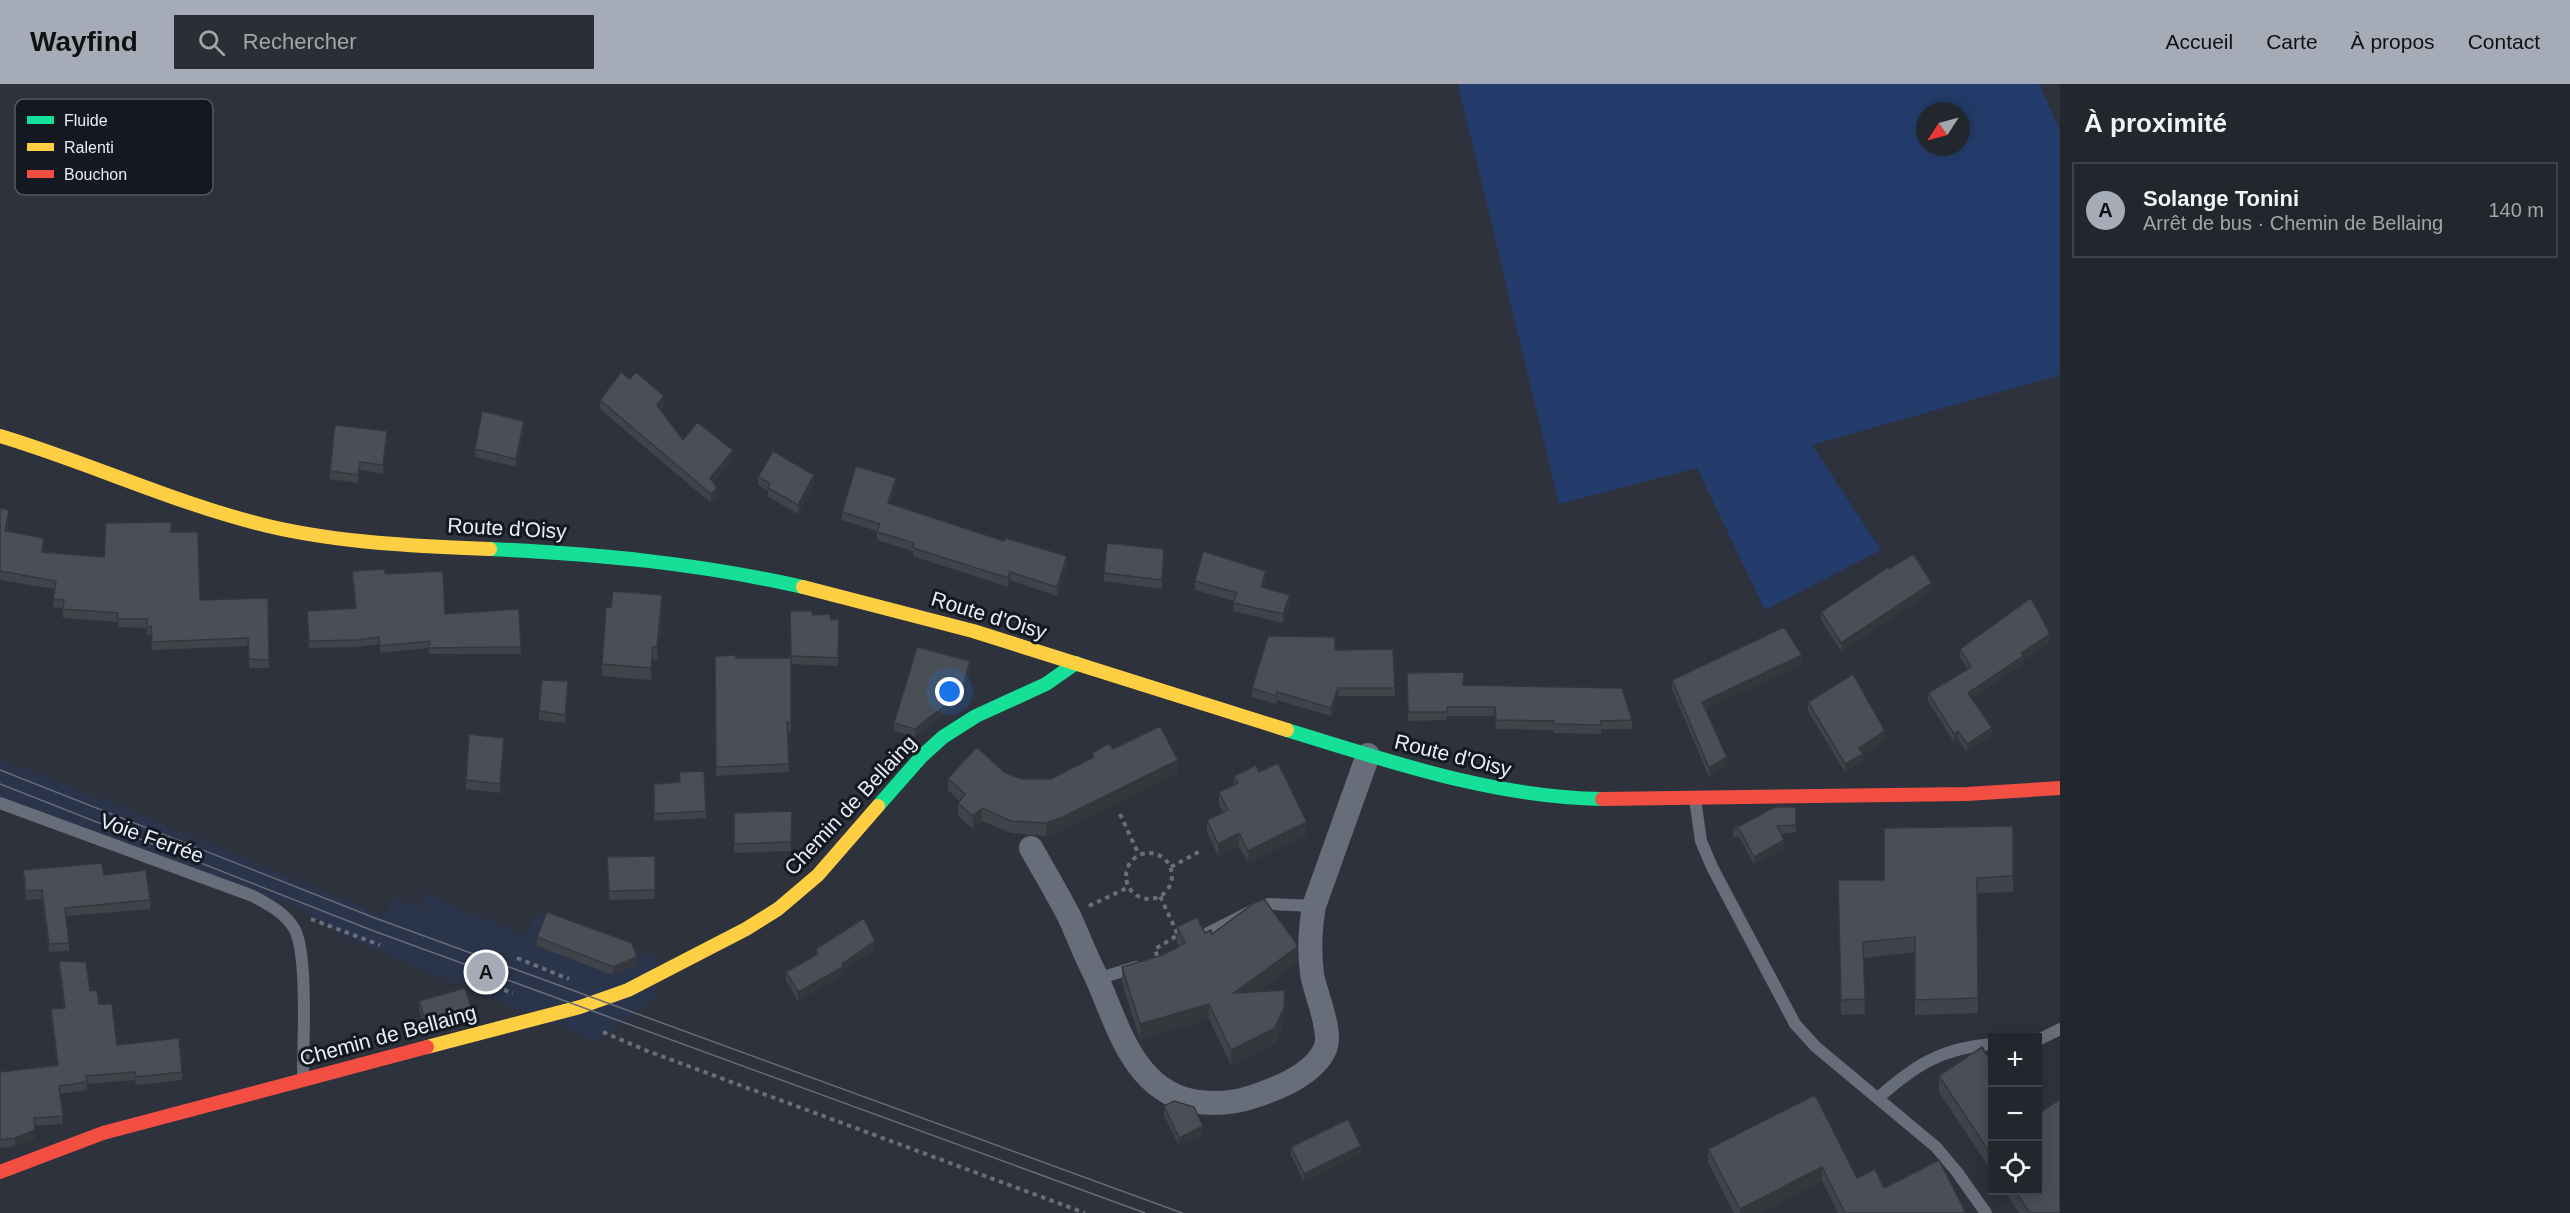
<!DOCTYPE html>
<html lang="fr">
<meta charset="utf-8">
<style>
:root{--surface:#22262d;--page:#2a2e35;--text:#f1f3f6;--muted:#a2a5aa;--line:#3f4349;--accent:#a6acb7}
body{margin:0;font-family:Helvetica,sans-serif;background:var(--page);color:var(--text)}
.controls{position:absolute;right:18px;bottom:18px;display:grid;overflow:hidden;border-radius:0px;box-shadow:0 3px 15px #0003}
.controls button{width:54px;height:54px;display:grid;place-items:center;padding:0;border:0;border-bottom:2px solid var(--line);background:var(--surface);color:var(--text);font:30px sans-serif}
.compass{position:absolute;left:1916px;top:18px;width:54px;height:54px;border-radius:50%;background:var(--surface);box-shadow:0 3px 15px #0003;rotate:234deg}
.you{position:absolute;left:950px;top:608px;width:21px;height:21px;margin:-15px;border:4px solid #fff;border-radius:50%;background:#1a73e8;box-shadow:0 0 0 9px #1a73e833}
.badge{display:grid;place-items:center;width:39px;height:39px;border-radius:50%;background:var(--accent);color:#111;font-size:20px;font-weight:700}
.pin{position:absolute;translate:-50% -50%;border:3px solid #fff;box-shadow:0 2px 6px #0006}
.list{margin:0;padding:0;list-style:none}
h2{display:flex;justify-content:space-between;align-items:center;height:78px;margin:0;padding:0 24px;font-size:26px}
h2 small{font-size:20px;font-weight:400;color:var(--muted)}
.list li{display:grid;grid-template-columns:39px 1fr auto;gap:18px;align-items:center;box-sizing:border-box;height:96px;margin:0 12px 12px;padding:0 12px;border:2px solid var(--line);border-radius:0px}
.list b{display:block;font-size:22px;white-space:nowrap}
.list p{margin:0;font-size:20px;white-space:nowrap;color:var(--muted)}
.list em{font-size:20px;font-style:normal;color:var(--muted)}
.icon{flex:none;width:33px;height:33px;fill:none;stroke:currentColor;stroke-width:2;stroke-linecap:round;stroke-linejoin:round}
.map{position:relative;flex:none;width:2060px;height:1129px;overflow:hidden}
header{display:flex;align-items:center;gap:36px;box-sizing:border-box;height:84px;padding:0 30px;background:var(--accent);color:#111}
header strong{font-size:28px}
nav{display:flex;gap:33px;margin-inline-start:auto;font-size:21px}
.search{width:420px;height:54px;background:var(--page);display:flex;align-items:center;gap:15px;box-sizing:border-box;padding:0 21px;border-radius:0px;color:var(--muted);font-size:22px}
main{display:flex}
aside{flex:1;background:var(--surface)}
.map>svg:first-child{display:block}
.built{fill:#2a354b}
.green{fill:#243c6c;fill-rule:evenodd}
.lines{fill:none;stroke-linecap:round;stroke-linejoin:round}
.path{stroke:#696e78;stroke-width:4;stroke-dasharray:4.5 4.5;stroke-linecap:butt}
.lane{stroke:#686e79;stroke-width:12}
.street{stroke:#686e79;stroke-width:24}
.fast{stroke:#16e098;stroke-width:14}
.slow{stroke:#ffcf43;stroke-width:14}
.jam{stroke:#f24e42;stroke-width:14}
.tram{stroke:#686c76;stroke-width:1.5}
.wall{fill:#40434a}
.shaded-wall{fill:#34373c}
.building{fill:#4a4e56;stroke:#34373c;stroke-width:1.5}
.labels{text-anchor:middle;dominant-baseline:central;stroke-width:6;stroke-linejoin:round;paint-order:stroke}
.street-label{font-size:21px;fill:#e7edf9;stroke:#141921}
.key{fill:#141921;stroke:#535962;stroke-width:1.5}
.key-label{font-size:16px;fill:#e7edf9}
</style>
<header>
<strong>Wayfind</strong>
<div class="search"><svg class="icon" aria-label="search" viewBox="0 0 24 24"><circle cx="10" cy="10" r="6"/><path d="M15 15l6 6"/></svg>Rechercher</div>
<nav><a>Accueil</a><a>Carte</a><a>À propos</a><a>Contact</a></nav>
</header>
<main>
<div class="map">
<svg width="2060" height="1129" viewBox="0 0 2060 1129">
<rect width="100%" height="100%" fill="#2d323c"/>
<path class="built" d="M0,675L119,722L386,833L391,813L423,825L422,808L526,852L536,830L659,873L657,911L597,958L345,853L294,822L0,712Z"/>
<path class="green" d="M1458,0H2039L2060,47V291L1812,361L1881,466L1765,526L1697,384L1559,420ZM1925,27H1961V63H1925Z"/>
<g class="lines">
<path class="path" d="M1120,730L1139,771
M1126 792a23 23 0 1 1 46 0a23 23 0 1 1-46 0Z
M1171,783L1202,766
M1089,822L1129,803
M311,835L380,861
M1157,872L1155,865L1178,851L1160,812
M517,874L569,895
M504,906L513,909
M603,948L645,966L1085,1129"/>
<path class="lane" d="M1695,715L1701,757L1712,783L1795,940L1816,963L1936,1063L1957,1088L1986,1129
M0,719L253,812C269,821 286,829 295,846C308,872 303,961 303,993
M1206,850L1257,824L1269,820L1314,822
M1097,895L1136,883
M2038,956L2060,945
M1878,1014C1915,981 1942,964 1992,960"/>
<path class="street" d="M1031,764C1044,787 1057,809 1069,832C1078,851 1085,871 1095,890C1117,938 1132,1005 1192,1017C1214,1021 1235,1019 1255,1012C1279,1004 1314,990 1325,965C1333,948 1315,909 1312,890C1309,867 1310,845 1314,822L1368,671"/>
<path class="fast" d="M490,465C599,470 696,479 803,503
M1287,646C1391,678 1493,713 1602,715
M878,722L922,672L943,653L976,632L1046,600L1076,579"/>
<path class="slow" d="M0,352C90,379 176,420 268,442C340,459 416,462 490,465
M803,503L973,547L1287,646
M427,963L580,923L628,906L746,845L778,825L818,791L878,722"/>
<path class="jam" d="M1602,715L1967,710L2060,704
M0,1088L103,1049L427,963"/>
<path class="tram" d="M0,686L375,834L1182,1129
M0,700L371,846L1145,1129"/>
</g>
<path class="wall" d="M630,295L664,321L661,326L683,356L733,375L713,399L717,413L711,419L600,325V316Z
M524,345L516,383L475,373V365Z
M387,356L383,390L360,386L358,399L330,395V387Z
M758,393L814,399L798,430L768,413V407L758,401Z
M896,402L890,420L1067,481L1057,512L1010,496L1008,503L913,472V467L877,456V447L842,436V428Z
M0,424L9,435L7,448L44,463L43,468L104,473L171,448L200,516L268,514L269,584H249L248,562L152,566L151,551H147V544L118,543V538L63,534V524L53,523L55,505L0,496Z
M1164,473L1162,505L1104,497V489Z
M1889,485L1932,507L1841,567L1821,536V528Z
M352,487L445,530L519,525L521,570H429V564L380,569L379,560L358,563L309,564L307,527L355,524Z
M1266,496L1264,503L1290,520L1283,539L1233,527L1234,517L1195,506V497Z
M662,523L657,576L653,575L651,596L602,592V580Z
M790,527L831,536L839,535L838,582L791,580Z
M2050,558L2023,576V580L1972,614L1992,652L1967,668L1958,655L1954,658L1928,617V609L1968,585L1960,573V565Z
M1335,566L1395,604V612H1338L1331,632L1277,616L1276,620L1252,613V604Z
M715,572L736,574H791V648L788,647L789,688L716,692Z
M1802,580L1705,625L1727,681L1709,693L1672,605V596Z
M970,585L961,617L915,653L894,647V639Z
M1407,589L1632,636V645H1601V650L1554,649V646L1496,645L1495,632H1447V636L1408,637Z
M568,606L565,639L539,636V627Z
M1808,618L1885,656L1863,670V678L1845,688L1808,627Z
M504,662L500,709L466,705V696Z
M1113,665L1178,689L1063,746L1046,752L1011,749L982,737L973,745L958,732V719L959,717L948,706V694L1004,688L1021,695H1051L1092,674V669Z
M704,687L706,734L654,737V700L679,698Z
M1259,688L1307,750L1248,779L1239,762L1218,772L1207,748V736L1223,728L1219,721V708L1234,701V692Z
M1796,723V748L1781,750L1784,764L1754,780L1739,753H1733V745Z
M792,727L791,767L734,769V729Z
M2013,742V808L1977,809L1978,929L1915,931V868L1864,874L1865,930L1841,931L1838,796H1884Z
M655,772V815L609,816L607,773Z
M23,786L104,791L150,816V825L66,832L69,859V867L49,868L42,815L26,816L23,794Z
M1177,843L1212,850L1297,879L1257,907L1285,906L1284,939L1275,959L1231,981L1209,935L1140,956L1122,898V883L1163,871L1179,862L1177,858Z
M537,853L637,881L613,891L537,862Z
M816,865H875L843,887V891L798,917L786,896V888L816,871Z
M59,877L90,907L99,920L117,961L182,988V996L136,1001L135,996L87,1000V1006L60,1010L63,1040L35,1042V1055L15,1062L0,1064V988L57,981L51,933V925L64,924L59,885Z
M419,917L471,932L425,944L419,926Z
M1992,979V1088L1939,1008V992Z
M1815,1011L1857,1094L1884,1104L1966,1129H1838L1822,1097L1760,1129H1734L1708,1079V1065Z
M1164,1022L1203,1051L1179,1062L1164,1031Z
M1291,1063L1361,1070L1304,1098L1291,1071Z
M2004,1107H2037L2060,1129H2019Z"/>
<path class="shaded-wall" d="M664,312V321L657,330V321Z
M524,337V345L516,383V375Z
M387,347V356L383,390V381Z
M733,366V375L710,403V394Z
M360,378V386L358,399V391Z
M814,391V399L798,430V421Z
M896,394V402L888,428V419Z
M717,404V413L711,419V410Z
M9,426V435L5,456V447Z
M1067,472V481L1057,512V503Z
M1266,487V496L1261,511V503Z
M1010,488V496L1008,503V494Z
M1932,499V507L1841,567V559Z
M662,511V523L657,576V563Z
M1290,511V520L1283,539V530Z
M2050,550V558L2023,576V580L1968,616V609L2021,569Z
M653,563V575L651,596V584Z
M1802,571V580L1702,626V618Z
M970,577V585L961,617L915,653V645Z
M1338,604V612L1331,632V624Z
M1992,644V652L1967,668V660Z
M1885,647V656L1863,670V678L1845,688V680L1859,664Z
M1958,647V655L1954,658V650Z
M504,654V662L500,709V700Z
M1727,673V681L1709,693V684Z
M1178,676V689L1063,746L1046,752V739Z
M982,724V737L973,745V732Z
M1307,738V750L1248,779V767Z
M1239,749V762L1218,772V760Z
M1784,756V764L1754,780V773Z
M875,857V865L843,887V891L798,917V908Z
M1297,863V879L1234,924V909Z
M637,873V881L613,891V883Z
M1209,920V935L1140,956V940Z
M471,923V932L425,944V936Z
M1284,924V939L1275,959L1231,981V966Z
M1203,1042V1051L1179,1062V1054Z
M35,1046V1055L15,1062V1054Z
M1361,1062V1070L1304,1098V1090Z
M1822,1083V1097L1760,1129H1740V1125Z"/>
<path class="building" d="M621,288L630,295L636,288L664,312L657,321L683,356L697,338L733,366L710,394L717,404L711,410L600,316Z
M482,327L524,337L516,375L475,365Z
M335,341L387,347L383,381L360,378L358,391L330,387Z
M773,367L814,391L798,421L768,404L770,399L758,393Z
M856,382L896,394L888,419L1004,457L1005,454L1067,472L1057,503L1010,488L1008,494L913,464L914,459L877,448L880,440L842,428Z
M0,424L9,426L5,447L44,454L42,468L104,473L106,439L171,438V448H198L200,516L268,514L269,576L249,575L248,554L152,558L151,542L147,543V535H118V529L63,525L64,516L53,515L56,497L0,487Z
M1107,459L1164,465L1162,496L1104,489Z
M1203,467L1266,487L1261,503L1290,511L1283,530L1233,519L1237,509L1195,497Z
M1913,470L1932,499L1841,559L1821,528L1888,483L1889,485Z
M385,485V490L443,487L445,530L519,525L521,563L429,564L430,557L380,562L379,553L358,556L309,557L307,527L356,524L352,487Z
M613,507L662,511L657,563H653L651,584L602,580L606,523H611Z
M2031,514L2050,550L2021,569L2023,572L1968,609L1992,644L1967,660L1958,647L1954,650L1928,609L1971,583L1960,565Z
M790,527H811L813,531L830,530L831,536L839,535L838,574L791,572Z
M1784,543L1802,571L1702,618L1727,673L1709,684L1672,596Z
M1268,552L1335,553V566L1393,565L1395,604H1338L1331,624L1277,608L1276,612L1252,604Z
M917,563L970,577L961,609L915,645L894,639Z
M736,571V574H791V639L787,638L789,680L716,683L715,572Z
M1464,588L1463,601L1622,604L1632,636L1601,637V641L1554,640V637L1496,636L1495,623H1447V628H1408L1407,589Z
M1853,590L1885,647L1859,664L1863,670L1845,680L1808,618Z
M542,596L568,597L565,631L539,627Z
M1160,642L1178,676L1063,733L1046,739L1011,737L982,724L973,732L958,719L965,710L948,694L977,663L1004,688L1021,695H1051L1094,673L1092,669L1109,659L1113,665Z
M469,650L504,654L500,700L466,696Z
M1278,679L1307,738L1248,767L1239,749L1218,760L1207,736L1228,726L1219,708L1238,699L1234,692L1256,681L1259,688Z
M704,687L706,727L654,730V700L680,698L679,688Z
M1775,723H1796V741L1777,742L1784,756L1754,773L1739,745H1733Z
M792,727L791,758L734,760V729Z
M2013,742V792L1977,794L1978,914L1915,916V853L1863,858L1865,915L1841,916L1838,796H1884V744Z
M655,772V806L609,807L607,773Z
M102,779L104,791L146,786L150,816L65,824L69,859L49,860L42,806L26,807L23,786Z
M1264,815L1296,859L1297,863L1234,909L1285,906L1284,924L1275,944L1231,966L1209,920L1140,940L1122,883L1163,871L1185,859L1177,843L1197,833L1205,849L1211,846L1212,850L1254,819Z
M547,828L632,859L637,873L613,883L537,853Z
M864,834L875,857L842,880L843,883L798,908L786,888L818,870L816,865Z
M59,877L86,878L90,907L97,906L99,920H112L117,961L179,954L182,988L136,993L135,988L86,992L87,998L59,1002L63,1032L34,1034L35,1046L15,1054L0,1056V988L58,981L51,925L65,924Z
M465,904L471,923L425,936L419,917Z
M1982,963L1992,979V1072L1939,992Z
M1815,1011L1857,1094L1875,1085L1884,1104L1939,1076L1966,1129H1845L1822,1083L1740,1125L1708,1065Z
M2060,1015V1129H2030L2015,1107H2037V1031Z
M1174,1017L1194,1023L1203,1042L1179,1054L1164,1022Z
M1348,1035L1361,1062L1304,1090L1291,1063Z"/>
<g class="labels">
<g class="street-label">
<text transform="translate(507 444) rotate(3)">Route d'Oisy</text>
<text transform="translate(989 531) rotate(17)">Route d'Oisy</text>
<text transform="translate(1453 671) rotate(14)">Route d'Oisy</text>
<text transform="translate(850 721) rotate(-47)">Chemin de Bellaing</text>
<text transform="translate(152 754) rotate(20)">Voie Ferrée</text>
<text transform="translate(388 951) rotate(-15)">Chemin de Bellaing</text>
</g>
</g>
<rect x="15" y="15" width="198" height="96" rx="9" class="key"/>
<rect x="27" y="32" width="27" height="8" fill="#16e098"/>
<rect x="27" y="59" width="27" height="8" fill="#ffcf43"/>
<rect x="27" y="86" width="27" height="8" fill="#f24e42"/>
<g class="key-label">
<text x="64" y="42">Fluide</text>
<text x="64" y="69">Ralenti</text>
<text x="64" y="96">Bouchon</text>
</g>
</svg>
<div class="controls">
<button>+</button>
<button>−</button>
<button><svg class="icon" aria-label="locate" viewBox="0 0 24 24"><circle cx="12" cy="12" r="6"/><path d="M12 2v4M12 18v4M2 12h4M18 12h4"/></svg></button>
</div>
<svg class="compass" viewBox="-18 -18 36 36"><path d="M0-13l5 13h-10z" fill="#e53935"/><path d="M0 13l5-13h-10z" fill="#a2a5aa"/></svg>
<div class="you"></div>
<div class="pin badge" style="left:486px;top:888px">A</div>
</div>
<aside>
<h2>À proximité<small></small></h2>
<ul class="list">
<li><span class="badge">A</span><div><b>Solange Tonini</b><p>Arrêt de bus · Chemin de Bellaing</p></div><em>140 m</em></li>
</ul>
</aside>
</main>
